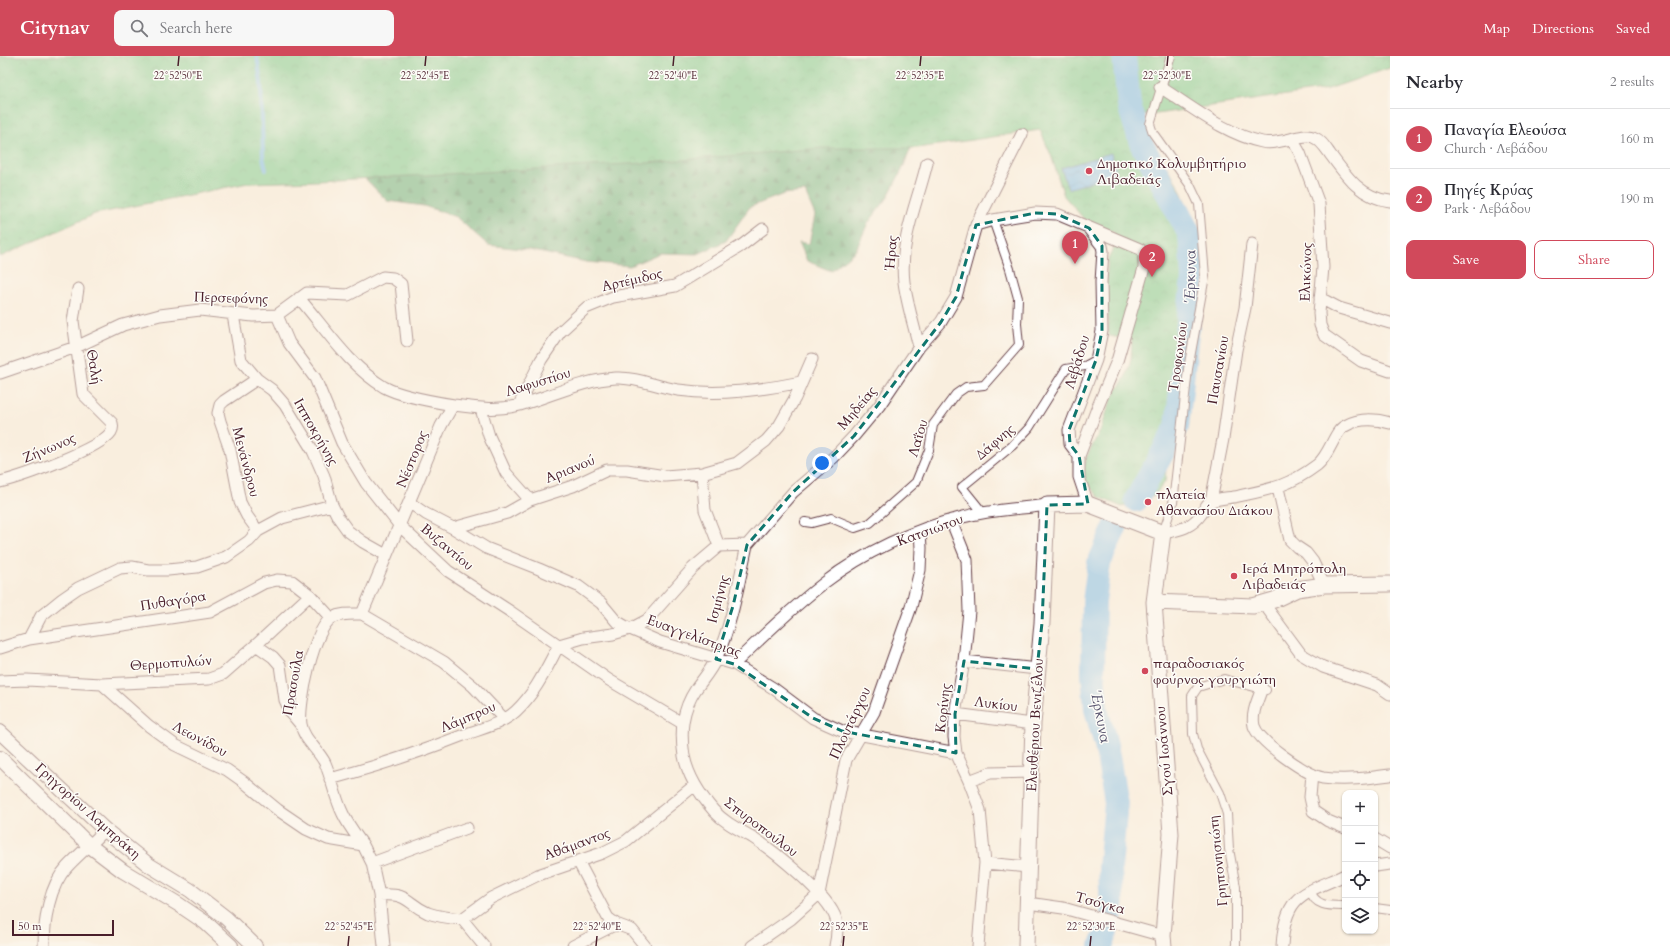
<!DOCTYPE html>
<meta charset="utf-8">
<style>
:root{--surface:#fff;--page:#f7f7f7;--text:#2b2b33;--muted:#7c7c81;--line:#e1e1e2;--accent:#d1495b}
body{margin:0;font-family:Cardo,serif;background:var(--page);color:var(--text)}
.controls{position:absolute;right:12px;bottom:12px;display:grid;overflow:hidden;border-radius:8px;box-shadow:0 1px 3px #0004}
.controls button{width:36px;height:36px;display:grid;place-items:center;padding:0;border:0;border-bottom:1px solid var(--line);background:var(--surface);color:var(--text);font:20px sans-serif}
.scale{position:absolute;left:12px;bottom:10px;width:102px;box-sizing:border-box;padding-left:4px;border:2px solid #4a1f2b;border-top:0;font-size:11px;line-height:14px;white-space:nowrap;color:#4a1f2b;-webkit-text-stroke:3px #fdfcf7;paint-order:stroke}
.you{position:absolute;left:822px;top:407px;width:14px;height:14px;margin:-10px;border:3px solid #fff;border-radius:50%;background:#1a73e8;box-shadow:0 0 0 6px #1a73e833}
.badge{display:grid;place-items:center;width:26px;height:26px;border-radius:50%;background:var(--accent);color:#fff;font-size:13px;font-weight:700}
.pin{position:absolute;translate:-50% -33px;filter:drop-shadow(0 1px 2px #0008)}
.pin::after{content:'';position:absolute;top:21px;width:14px;height:12px;background:inherit;clip-path:polygon(0 0,100% 0,50% 100%)}
.list{margin:0;padding:0;list-style:none}
h2{display:flex;justify-content:space-between;align-items:center;height:52px;margin:0;padding:0 16px;font-size:17px}
h2 small{font-size:13px;font-weight:400;color:var(--muted)}
.list li{display:grid;grid-template-columns:26px 1fr auto;gap:12px;align-items:center;box-sizing:border-box;height:60px;padding:0 16px;border-top:1px solid var(--line)}
.list b{display:block;font-size:15px;white-space:nowrap}
.list p{margin:0;font-size:13px;white-space:nowrap;color:var(--muted)}
.list em{font-size:13px;font-style:normal;color:var(--muted)}
.actions{display:flex;gap:8px;padding:12px 16px}
.actions a{flex:1;padding:9px 0;border:1px solid var(--accent);border-radius:8px;text-align:center;font-size:14px;color:var(--accent)}
.actions .main{background:var(--accent);color:#fff}
.icon{flex:none;width:22px;height:22px;fill:none;stroke:currentColor;stroke-width:2;stroke-linecap:round;stroke-linejoin:round}
.map{position:relative;flex:none;width:1390px;height:890px;overflow:hidden}
header{display:flex;align-items:center;gap:24px;box-sizing:border-box;height:56px;padding:0 20px;background:var(--accent);color:#fff}
header strong{font-size:19px}
nav{display:flex;gap:22px;margin-inline-start:auto;font-size:14px}
.search{width:280px;height:36px;background:var(--page);display:flex;align-items:center;gap:10px;box-sizing:border-box;padding:0 14px;border-radius:8px;color:var(--muted);font-size:15px}
main{display:flex}
aside{flex:1;background:var(--surface)}
.map>svg:first-child{display:block}
.forest{fill:url(#forest-firs);stroke:#566650}
.park{fill:url(#park-crowns);stroke:#60745a}
.water{fill:url(#water-waves);stroke:#606c8c}
.lines{fill:none;stroke-linecap:round;stroke-linejoin:round}
.stream{stroke:#76baec;stroke-width:4}
.river{stroke:#76baec;stroke-width:24}
.pedestrian-casing{stroke:#643e46;stroke-width:10}
.minor-casing{stroke:#643e46;stroke-width:13}
.tertiary-casing{stroke:#643e46;stroke-width:16}
.secondary-casing{stroke:#643e46;stroke-width:17}
.pedestrian{stroke:#fff;stroke-width:8}
.minor{stroke:#fff;stroke-width:11}
.tertiary{stroke:#fff;stroke-width:14}
.secondary{stroke:#fff;stroke-width:15}
.marked{fill:none;stroke:#0f766e;stroke-width:3;stroke-dasharray:8 5;stroke-linejoin:round}
.ticks{fill:none;stroke:#4a1f2b;stroke-width:1.5}
.poi-dot{fill:#d1495b;stroke:#fdfcf7;stroke-width:1.5}
.labels{text-anchor:middle;dominant-baseline:central;stroke-width:3;stroke-linejoin:round;paint-order:stroke}
.poi-label{font-size:14px;fill:#4a1f2b;stroke:#fdfcf7;text-anchor:start}
.street-label{font-size:14px;fill:#4a1f2b;stroke:#fdfcf7}
.water-label{font-size:15px;font-style:italic;fill:#59556f;stroke:#fdfcf7}
.ticks-label{font-size:10px;text-anchor:middle;fill:#4a1f2b;stroke:#fdfcf7;stroke-width:3;stroke-linejoin:round;paint-order:stroke}
</style>
<header>
<strong>Citynav</strong>
<div class="search"><svg class="icon" aria-label="search" viewBox="0 0 24 24"><circle cx="10" cy="10" r="6"/><path d="M15 15l6 6"/></svg>Search here</div>
<nav><a>Map</a><a>Directions</a><a>Saved</a></nav>
</header>
<main>
<div class="map">
<svg width="1390" height="890" viewBox="0 0 1390 890">
<defs>
<pattern id="forest-firs" width="22" height="20" patternUnits="userSpaceOnUse"><rect width="22" height="20" fill="#61ad76"/><path d="M5 1l3.5 6h-7zM16 11l3.5 6h-7z" fill="#528c61"/></pattern>
<pattern id="park-crowns" width="20" height="18" patternUnits="userSpaceOnUse"><rect width="20" height="18" fill="#77c98a"/><path d="M2 6a3 3 0 1 1 6 0M12 15a3 3 0 1 1 6 0" fill="none" stroke="#68ac77"/></pattern>
<pattern id="water-waves" width="16" height="10" patternUnits="userSpaceOnUse"><rect width="16" height="10" fill="#76baec"/><path d="M0 5q4-4 8 0t8 0" fill="none" stroke="#689fcb"/></pattern>
</defs>
<rect width="100%" height="100%" fill="#fdfcf7"/>
<filter id="ink" filterUnits="userSpaceOnUse"><feTurbulence type="fractalNoise" baseFrequency=".025" numOctaves="2"/><feDisplacementMap in="SourceGraphic" scale="8" xChannelSelector="R" yChannelSelector="G"/><feConvolveMatrix kernelMatrix="1 2 1 2 8 2 1 2 1" color-interpolation-filters="sRGB"/></filter>
<filter id="wash" filterUnits="userSpaceOnUse"><feTurbulence type="fractalNoise" baseFrequency=".012" numOctaves="4" result="noise"/><feDisplacementMap in="SourceGraphic" scale="16" xChannelSelector="R" yChannelSelector="G"/><feGaussianBlur stdDeviation="0.9" result="paint"/><feColorMatrix in="noise" values="0 0 0 0 0 0 0 0 0 0 0 0 0 0 0 0 0 1.4 0 .05"/><feComposite in="paint" operator="in"/></filter>
<g filter="url(#wash)">
<rect width="100%" height="100%" fill="#f9eede"/>
<path class="forest" d="M295,0L919,72L902,114L886,144L868,167L856,194L831,215L807,205L799,186L809,188L815,159L805,136L784,138L750,151L726,185L698,198L660,197L630,210L586,206L529,194L488,189L456,161L424,150L387,145L355,112Z"/>
<path class="park" d="M0,0H1390V12L1328,33L1143,60L1145,76L1178,129L1191,158L1198,216L1196,237L1171,341L1165,426L1154,440L1122,451L1099,441L1082,422L1086,402L1100,375L1112,341L1125,322L1131,303L1132,284L1109,280L1106,227L1108,203L1115,190L1114,176L1084,163L1064,140L1051,99L1040,74L918,92H822L646,107L318,125L248,127L95,158L0,201Z"/>
<path class="water" d="M1111,97L1117,118L1068,133L1061,112Z"/>
<g class="lines">
<path class="stream" d="M257,0L261,27L263,101L266,114"/>
<path class="river" d="M1124,0L1129,49L1141,87L1190,179L1193,222L1177,371L1136,444
M1112,856L1110,812L1116,747L1106,689L1096,653L1093,617L1094,546L1099,507L1116,469
M1101,890L1106,877"/>
</g>
</g>
<g filter="url(#ink)">
<g class="lines">
<g class="pedestrian-casing">
<path id="pedestrian" d="M983,457L962,431L1012,390L1029,372L1066,313L1085,310L1096,304
M805,466L812,467L831,462L855,472L870,467L916,426L929,394L933,369L956,338L966,331L984,329L1019,289L1017,268L1018,242L1010,213L993,164
M1163,477L1173,447L1188,313L1205,220L1199,148L1190,129L1153,77L1150,68L1171,0
M1310,834C1315,851 1330,850 1345,850
M1375,852L1390,854
M1236,890V831L1229,793L1227,758L1220,737L1197,693L1193,678L1192,640L1198,631L1224,623L1266,634"/>
</g>
<g class="minor-casing">
<path id="minor" d="M1160,31C1192,51 1225,78 1262,86C1279,90 1302,76 1313,81C1321,84 1325,91 1330,98C1346,120 1361,142 1390,145
M1292,83L1300,97L1319,148L1323,211L1319,257L1320,269L1324,279L1361,305L1390,315
M976,169L993,164L1035,157L1057,158L1140,193L1144,198V212L1117,305L1096,355L1079,400V421L1088,448
M299,242C325,272 349,310 384,331C400,340 435,346 454,349C477,352 498,355 520,349C552,340 582,324 616,322C637,321 657,331 678,334C719,340 761,334 801,326
M1320,242L1339,252L1390,267
M233,259L241,304L257,323L272,334L285,349L313,395L324,420L332,449L338,461L348,475L363,486L386,499
M277,259L289,287L315,322L342,387L366,427L400,470L448,515L511,556L609,624L682,667
M919,291C914,270 907,248 904,226C899,186 918,145 927,107
M0,317L76,291L123,269L160,259L200,254L253,260L277,259L307,237L348,239L383,221L393,222L401,228L407,285
M257,323L224,345L220,349L218,357L220,365L230,394L240,446L247,460L258,475
M519,349L541,304L560,276L586,252L613,241L675,230L741,190L763,173
M481,353L489,380L506,417L530,444
M1079,400L1070,388L1069,374L1096,304L1102,275L1101,226L1103,195L1102,190L1089,173
M0,426C21,421 100,393 111,376C113,373 113,371 112,367L83,338L73,265L78,233
M1278,432L1290,484L1297,491L1306,497L1313,506L1324,529
M1211,445L1223,383L1236,294L1245,252L1252,188
M410,447L426,458L453,472L486,492L539,513L578,530L601,547L616,565L630,573L660,586L734,608L773,632L813,662L842,675L956,697
M951,464L967,504L969,555L964,605L955,658L954,681L956,697L969,725L980,754L985,807L978,890
M453,472L507,457L530,444L573,430L607,414H627L665,420L702,417
M1163,477C1179,474 1192,472 1202,457C1205,453 1206,448 1211,445C1219,442 1230,442 1239,440C1272,433 1289,430 1317,409C1330,399 1334,375 1345,370C1359,362 1376,363 1390,367
M747,489C739,525 732,569 716,603C711,614 703,623 696,633C682,654 680,675 684,700C688,720 701,740 714,755C725,767 738,773 752,781C774,795 828,838 836,863C838,872 837,881 835,890
M719,490L705,454L702,417L737,407L766,385L779,370L795,342L812,303
M1264,548L1301,598L1323,611L1377,629L1390,638
M362,558L444,606L473,630L504,663
M29,583L41,560L62,543L78,532L120,512L132,511L148,514H168L197,511L226,501L249,485L258,475L282,462L332,449
M256,589L310,539
M0,592L29,583L210,556L264,527L277,524L292,525L310,539L331,562
M964,605L1037,613
M734,608C763,580 792,552 824,527C864,496 914,473 963,461C990,454 1019,453 1047,449
M0,625L27,624L102,628L149,670L175,689L227,714L244,726L278,754L306,773L328,783L363,789L372,807L379,839L384,890
M102,628L209,623L223,618L256,589L273,601L280,609L285,644L291,657L301,669
M1262,632C1258,644 1251,657 1254,670C1259,686 1307,719 1323,722C1346,725 1368,722 1390,719
M955,658L1033,668
M1312,718L1310,741L1313,755L1328,765L1345,772
M330,723C374,711 418,697 461,680C479,673 501,669 516,655C536,636 546,613 559,589L583,582L613,578L630,573L647,564L693,512L719,490L747,489L793,436L834,401L854,380L879,350L919,291L941,266L956,241L976,169L1022,78
M969,725L990,717L1032,716
M1375,783L1390,792
M363,789C356,779 348,769 343,758C335,742 332,723 325,707C318,693 303,683 301,668C298,648 314,571 332,562C341,557 352,558 362,558L441,370L453,349
M578,805L608,862L616,868L632,874L645,890
M372,807L467,772
M985,807L1029,811
M1375,810L1390,808
M379,839C411,837 405,847 428,857C439,861 450,862 462,863L484,890
M1028,847L1063,852L1163,880
M462,863L491,842L538,819L602,797L626,785L695,729
M44,890C44,865 49,830 67,811C79,798 93,787 105,774
M573,890L616,868
M752,890L791,863L819,838L846,704L874,656L911,551L920,514L921,492L920,475
M1282,890C1285,838 1303,838 1345,819"/>
</g>
<g class="tertiary-casing">
<path id="tertiary" d="M0,676L105,774L149,809L190,834L226,862L255,890
M0,702L90,790L123,815L178,848L206,867L231,890"/>
</g>
<g class="secondary-casing">
<path id="secondary" d="M1154,546L1253,550L1274,544L1297,533L1324,529L1390,528
M1026,890L1033,668L1042,567L1047,449L1088,448L1163,477L1154,546L1171,778L1163,880L1164,890"/>
</g>
<use href="#pedestrian" class="pedestrian"/>
<use href="#minor" class="minor"/>
<use href="#tertiary" class="tertiary"/>
<use href="#secondary" class="secondary"/>
</g>
</g>
<path d="M0 0H1390V890H0ZM1035,157L1057,158L1089,172L1102,190V275L1096,304L1069,374L1070,388L1079,400L1088,448L1047,449L1042,567L1037,613L964,605L955,658L956,697L842,675L813,662L734,608L716,603L733,550L747,489L793,436L854,380L941,266L956,241L976,169Z" fill="#f9eede" fill-opacity=".55" fill-rule="evenodd"/>
<path class="marked" d="M1035,157L1057,158L1089,172L1102,190V275L1096,304L1069,374L1070,388L1079,400L1088,448L1047,449L1042,567L1037,613L964,605L955,658L956,697L842,675L813,662L734,608L716,603L733,550L747,489L793,436L854,380L941,266L956,241L976,169Z"/>
<path class="ticks" d="M178,10L179,0M425,10L426,0M673,10L674,0M920,10L921,0M1167,10L1168,0M348,890L349,880M596,890L597,880M843,890L844,880M1090,890L1091,880"/>
<g class="poi-dot">
<circle cx="1089" cy="115" r="4"/>
<circle cx="1148" cy="446" r="4"/>
<circle cx="1234" cy="520" r="4"/>
<circle cx="1145" cy="615" r="4"/>
</g>
<g class="labels">
<g class="poi-label">
<text x="1097" y="107">Δημοτικό Κολυμβητήριο<tspan x="1097" dy="16">Λιβαδειάς</tspan></text>
<text x="1156" y="438">πλατεία<tspan x="1156" dy="16">Αθανασίου Διάκου</tspan></text>
<text x="1242" y="512">Ιερά Μητρόπολη<tspan x="1242" dy="16">Λιβαδειάς</tspan></text>
<text x="1153" y="607">παραδοσιακός<tspan x="1153" dy="16">φούρνος γουργιώτη</tspan></text>
</g>
<g class="street-label">
<text transform="translate(891 197) rotate(-85)">Ήρας</text>
<text transform="translate(1306 216) rotate(-88)">Ελικώνος</text>
<text transform="translate(632 224) rotate(-13)">Αρτέμιδος</text>
<text transform="translate(231 242) rotate(2)">Περσεφόνης</text>
<text transform="translate(1178 301) rotate(-82)">Τροφωνίου</text>
<text transform="translate(1077 306) rotate(-73)">Λεβάδου</text>
<text transform="translate(94 311) rotate(81)">Θαλή</text>
<text transform="translate(1218 314) rotate(-80)">Παυσανίου</text>
<text transform="translate(538 326) rotate(-17)">Λαφυστίου</text>
<text transform="translate(857 352) rotate(-50)">Μηδείας</text>
<text transform="translate(316 376) rotate(60)">Ιπποκρήνης</text>
<text transform="translate(918 382) rotate(-73)">Λαΐου</text>
<text transform="translate(995 386) rotate(-41)">Δάφνης</text>
<text transform="translate(49 392) rotate(-23)">Ζήνωνος</text>
<text transform="translate(412 403) rotate(-68)">Νέστορος</text>
<text transform="translate(246 406) rotate(75)">Μενάνδρου</text>
<text transform="translate(570 413) rotate(-22)">Αριανού</text>
<text transform="translate(930 474) rotate(-20)">Κατσιώτου</text>
<text transform="translate(447 491) rotate(40)">Βυζαντίου</text>
<text transform="translate(718 543) rotate(-75)">Ισμήνης</text>
<text transform="translate(173 545) rotate(-9)">Πυθαγόρα</text>
<text transform="translate(694 580) rotate(20)">Ευαγγελίστριας</text>
<text transform="translate(171 607) rotate(-4)">Θερμοπυλών</text>
<text transform="translate(293 627) rotate(-80)">Πρασούλα</text>
<text transform="translate(996 648) rotate(7)">Λυκίου</text>
<text transform="translate(943 652) rotate(-83)">Κορίνης</text>
<text transform="translate(468 661) rotate(-23)">Λάμπρου</text>
<text transform="translate(850 667) rotate(-65)">Πλουτάρχου</text>
<text transform="translate(1035 669) rotate(-87)">Ελευθέριου Βενιζέλου</text>
<text transform="translate(200 683) rotate(28)">Λεωνίδου</text>
<text transform="translate(1164 695) rotate(-95)">Σγού Ιωάννου</text>
<text transform="translate(88 755) rotate(42)">Γρηγορίου Λαμπράκη</text>
<text transform="translate(761 771) rotate(37)">Σπυροπούλου</text>
<text transform="translate(577 788) rotate(-20)">Αθάμαντος</text>
<text transform="translate(1218 805) rotate(-96)">Γρηπονησιώτη</text>
<text transform="translate(1100 847) rotate(15)">Τσόγκα</text>
</g>
<g class="water-label">
<text transform="translate(1190 220) rotate(-89)">Έρκυνα</text>
<text transform="translate(1101 661) rotate(79)">Έρκυνα</text>
</g>
</g>
<g class="ticks-label">
<text x="178" y="23">22°52'50"E</text>
<text x="425" y="23">22°52'45"E</text>
<text x="673" y="23">22°52'40"E</text>
<text x="920" y="23">22°52'35"E</text>
<text x="1167" y="23">22°52'30"E</text>
<text x="349" y="874">22°52'45"E</text>
<text x="597" y="874">22°52'40"E</text>
<text x="844" y="874">22°52'35"E</text>
<text x="1091" y="874">22°52'30"E</text>
</g>
</svg>
<div class="controls">
<button>+</button>
<button>−</button>
<button><svg class="icon" aria-label="locate" viewBox="0 0 24 24"><circle cx="12" cy="12" r="6"/><path d="M12 2v4M12 18v4M2 12h4M18 12h4"/></svg></button>
<button><svg class="icon" aria-label="layers" viewBox="0 0 24 24"><path d="M12 4l9 5-9 5-9-5zM3 14l9 5 9-5"/></svg></button>
</div>
<div class="scale">50 m</div>
<div class="you"></div>
<div class="pin badge" style="left:1075px;top:208px">1</div>
<div class="pin badge" style="left:1152px;top:221px">2</div>
</div>
<aside>
<h2>Nearby<small>2 results</small></h2>
<ul class="list">
<li><span class="badge">1</span><div><b>Παναγία Ελεούσα</b><p>Church · Λεβάδου</p></div><em>160 m</em></li>
<li><span class="badge">2</span><div><b>Πηγές Κρύας</b><p>Park · Λεβάδου</p></div><em>190 m</em></li>
</ul>
<div class="actions"><a class="main">Save</a><a>Share</a></div>
</aside>
</main>
